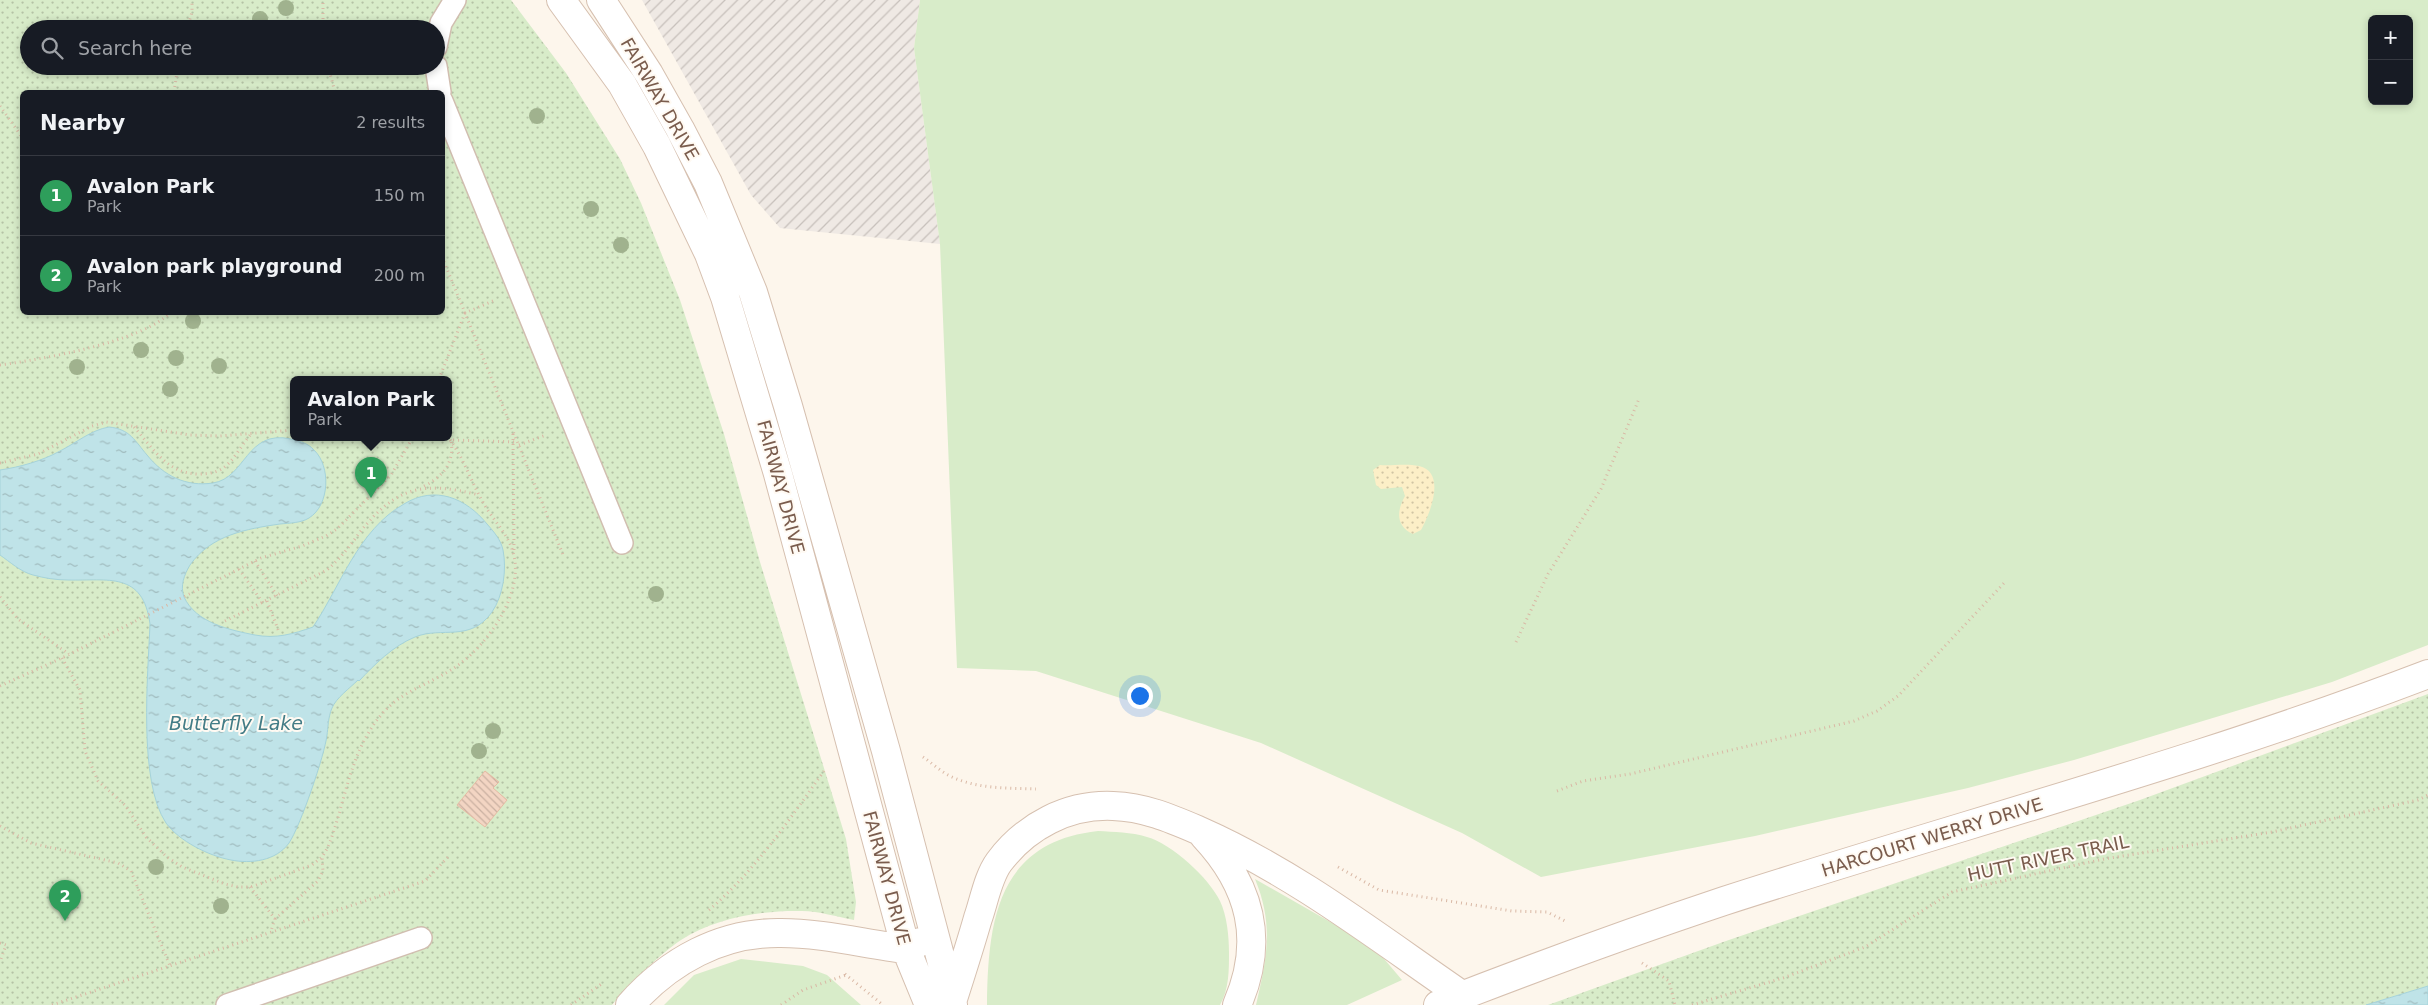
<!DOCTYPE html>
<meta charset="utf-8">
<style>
:root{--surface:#171b24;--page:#20242c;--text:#f1f3f6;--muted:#9ea1a6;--line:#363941;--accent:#e76f51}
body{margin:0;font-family:"DejaVu Sans",sans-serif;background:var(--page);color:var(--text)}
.controls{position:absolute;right:15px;top:15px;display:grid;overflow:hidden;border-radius:8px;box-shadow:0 2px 8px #0003}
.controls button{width:45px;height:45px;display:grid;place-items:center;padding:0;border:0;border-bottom:1px solid var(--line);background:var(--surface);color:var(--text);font:25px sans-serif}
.you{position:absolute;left:1139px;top:695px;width:18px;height:18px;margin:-12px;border:4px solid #fff;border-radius:50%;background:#1a73e8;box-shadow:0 0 0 8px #1a73e833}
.badge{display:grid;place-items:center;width:32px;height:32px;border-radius:50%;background:var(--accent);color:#fff;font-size:16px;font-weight:700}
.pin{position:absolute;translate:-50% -41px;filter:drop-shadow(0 1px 2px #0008)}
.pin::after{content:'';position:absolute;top:26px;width:18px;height:15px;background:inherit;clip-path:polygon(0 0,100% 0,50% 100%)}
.popup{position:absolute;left:290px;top:376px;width:162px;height:65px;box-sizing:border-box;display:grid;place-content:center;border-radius:8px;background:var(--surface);filter:drop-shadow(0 1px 4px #0005);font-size:16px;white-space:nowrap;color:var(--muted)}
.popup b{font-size:19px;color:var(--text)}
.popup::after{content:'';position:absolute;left:50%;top:100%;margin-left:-10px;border:10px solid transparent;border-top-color:var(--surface)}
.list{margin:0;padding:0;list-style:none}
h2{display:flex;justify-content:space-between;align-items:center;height:65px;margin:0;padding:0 20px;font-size:21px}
h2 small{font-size:16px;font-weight:400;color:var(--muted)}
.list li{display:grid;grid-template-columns:32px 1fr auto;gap:15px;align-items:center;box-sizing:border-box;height:80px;padding:0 20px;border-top:1px solid var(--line)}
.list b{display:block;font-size:19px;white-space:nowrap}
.list p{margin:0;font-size:16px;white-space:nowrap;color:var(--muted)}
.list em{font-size:16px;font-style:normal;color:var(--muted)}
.icon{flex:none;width:28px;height:28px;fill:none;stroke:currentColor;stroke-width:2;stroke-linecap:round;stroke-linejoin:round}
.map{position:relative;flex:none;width:2428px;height:1005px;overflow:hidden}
.search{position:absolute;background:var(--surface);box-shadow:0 2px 8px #0003;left:20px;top:20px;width:425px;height:55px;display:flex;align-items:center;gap:12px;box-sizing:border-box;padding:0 18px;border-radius:28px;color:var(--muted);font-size:19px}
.panel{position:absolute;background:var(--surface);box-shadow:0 2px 8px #0003;left:20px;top:90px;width:425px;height:225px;border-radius:8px}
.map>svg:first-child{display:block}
.industrial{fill:url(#industrial-furrows)}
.green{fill:#d8ecc9;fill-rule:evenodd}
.sand{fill:url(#sand-dots)}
.park{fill:url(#park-dots);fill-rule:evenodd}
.water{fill:url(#water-ripples);stroke:#a5d3da}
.building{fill:url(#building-back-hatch);stroke:#e6bba3}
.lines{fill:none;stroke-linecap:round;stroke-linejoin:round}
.lane-casing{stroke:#d1beb0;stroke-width:24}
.secondary-casing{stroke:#d6c0b0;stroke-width:30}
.path{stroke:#d9b8a5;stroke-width:3;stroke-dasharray:1 4;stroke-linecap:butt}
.lane{stroke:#fff;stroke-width:21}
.secondary{stroke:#fff;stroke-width:28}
.tree{fill:#a0b28e}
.labels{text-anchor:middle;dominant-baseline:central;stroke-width:4;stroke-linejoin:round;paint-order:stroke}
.street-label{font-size:18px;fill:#7a5c4d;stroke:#fffaf3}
.water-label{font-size:19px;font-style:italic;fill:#437c86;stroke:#fffaf3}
</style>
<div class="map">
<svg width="2428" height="1005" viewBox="0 0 2428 1005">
<defs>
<pattern id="industrial-furrows" width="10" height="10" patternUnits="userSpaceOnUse" patternTransform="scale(1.25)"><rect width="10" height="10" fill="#efe9e4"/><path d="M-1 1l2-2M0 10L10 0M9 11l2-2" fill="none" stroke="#c7c0bb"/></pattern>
<pattern id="sand-dots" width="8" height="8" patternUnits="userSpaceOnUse" patternTransform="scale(1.25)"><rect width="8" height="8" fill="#fcefc7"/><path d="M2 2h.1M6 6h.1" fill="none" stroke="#d1c5a4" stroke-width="1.8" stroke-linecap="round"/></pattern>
<pattern id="park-dots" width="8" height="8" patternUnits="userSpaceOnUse" patternTransform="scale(1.25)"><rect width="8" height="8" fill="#d8ecc9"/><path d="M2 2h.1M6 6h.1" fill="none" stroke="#b4c2a5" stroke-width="1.8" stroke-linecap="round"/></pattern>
<pattern id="water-ripples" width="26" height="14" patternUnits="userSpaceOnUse" patternTransform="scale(1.25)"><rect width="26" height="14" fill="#bfe3e8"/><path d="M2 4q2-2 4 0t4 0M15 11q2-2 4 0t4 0" fill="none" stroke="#a0bbbe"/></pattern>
<pattern id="building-back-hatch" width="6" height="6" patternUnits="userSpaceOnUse" patternTransform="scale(1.25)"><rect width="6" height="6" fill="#f3d5c3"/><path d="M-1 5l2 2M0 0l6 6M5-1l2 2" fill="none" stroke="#cab0a1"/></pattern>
</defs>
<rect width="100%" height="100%" fill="#fdf6ec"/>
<path class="industrial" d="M642,0H920L914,48L940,244L780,228L751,195Z"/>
<path class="green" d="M920,0H2428V645L2332,682L2074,760L1968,788L1755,836L1541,877L1462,833L1261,743L1036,671L957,668L940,244L914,48ZM2372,19H2409V101H2372Z
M1098,831C1114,832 1131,832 1147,837C1172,844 1209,878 1220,901C1227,916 1229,936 1229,953C1229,971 1229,989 1220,1005H987C988,921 997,842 1098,831Z
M1255,879L1374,947L1402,980L1347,1005H1256C1267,958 1274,925 1255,879Z
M741,959L803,966L827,975L861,1005H664L694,975Z"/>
<path class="sand" d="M1380,465C1392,466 1406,463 1419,466C1447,472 1430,514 1421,530L1413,534C1395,526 1397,510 1405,496L1402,487L1381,489L1376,485L1373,470Z"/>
<path class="park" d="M0,0H511L566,73L620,159L641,203L680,300L724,434L760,562L846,839L856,902L854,920C837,917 819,911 802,911C762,910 715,918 681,940C660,954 628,985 612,1005H0ZM29,29H436V66H29ZM22,92H442V312H22ZM294,379H448V437H294Z
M2428,694V986L2366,1005H1548L1726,941L2140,800Z"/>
<path class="water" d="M109,427C130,429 135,441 147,455C164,476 186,487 213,483C246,478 246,429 291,439C299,441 308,443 314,450C331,466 330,505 309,518C301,523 290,523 280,524C246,529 211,535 190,565C184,575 180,586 184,597C196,623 230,630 255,635C276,639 293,634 313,627C340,587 358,530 404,504C435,485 466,498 487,524C494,532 501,540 503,550C507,570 503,596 492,612C470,643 442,626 415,637C393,646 375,664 359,681L358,680C350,688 336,698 332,708C328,717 328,729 327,735C325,754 300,827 289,843C276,861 251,864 231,860C209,856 179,841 166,823C138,781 148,675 150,624C143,571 108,581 68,580C56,580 44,578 33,575C21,572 10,562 0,555V470C20,467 42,461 60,451C76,443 91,430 109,427Z
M2428,986V1005H2366Z"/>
<path class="building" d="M485,771L499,782L493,788L507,800L485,827L457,805Z"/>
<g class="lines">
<g class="lane-casing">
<path id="lane" d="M436,47L441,23L455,0
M436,66L440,92
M442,101L622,543
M227,1005L421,938"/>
</g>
<g class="secondary-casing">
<path id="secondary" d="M561,0L622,84L657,146L709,254L725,297L778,474L906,949L929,1005
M601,0L649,74L680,129L708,183L753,292L788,406L886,751L953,1005
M1204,836C1251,886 1265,941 1237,1005
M952,1002C961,974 970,946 978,918C984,901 988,877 999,862C1026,826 1068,804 1113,806C1145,807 1172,819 1200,831C1295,873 1377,937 1463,996
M630,1005C669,961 721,932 781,933C822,933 865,944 906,949L920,942
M1438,1005C1533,968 1628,933 1724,901C1959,825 2198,762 2428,674"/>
</g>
<path class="path" d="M187,29L192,12V0
M323,29V0
M328,66L335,92
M174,92L178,66
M0,106L22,137
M442,257L465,313L493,301
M0,365C43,359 142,342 171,312
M439,379L465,313L564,557
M134,427C153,448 167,474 199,474C210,474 220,472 228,464C237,455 243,443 251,434
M513,434L514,553
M519,445L546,435
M0,463L38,454L92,426L106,422L190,435L220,436L294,430
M424,486C443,477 455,462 451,440L517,442
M255,561L277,596
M239,569L263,603
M0,597L18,619L69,654
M267,601L279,632
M225,621L327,570C340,559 350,546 360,532C397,486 423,481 479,495
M1516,642L1548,574L1601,489L1639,399
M62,658L80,690L85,751L98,781L125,805L146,837L167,857L182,867L225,884L238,887H251L312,865L322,857L328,847C346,802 349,752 382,714C403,689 435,683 461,663C490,641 525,591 513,552C508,534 493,520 484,504C471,482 464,458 448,437
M0,686L62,658L261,558L302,546L326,536L337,529L391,475L413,437
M923,757C932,763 941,772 952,777C978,789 1008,788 1036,789
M1557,791L1583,781L1630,774L1854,721L1877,711L1898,696L2006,581
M0,826L31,843L118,863L131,871L170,966
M1338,867L1379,890L1512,911L1547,912L1567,922
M250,887L275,919L271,931
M709,910C755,871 789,820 824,771
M275,919L318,881L323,871L322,857
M0,943L6,945L0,962
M1642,963L1669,981L1675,1005
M845,974L883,1005
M52,1005L425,881L450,855
M571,1005L603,983
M781,1005L803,990L846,975
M1692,1005L1783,978L1865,947L1952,892L2104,859L2272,832L2418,800L2428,795"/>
<use href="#lane" class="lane"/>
<use href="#secondary" class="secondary"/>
</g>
<g class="tree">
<circle cx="286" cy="8" r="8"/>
<circle cx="260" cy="19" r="8"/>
<circle cx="537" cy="116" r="8"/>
<circle cx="591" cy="209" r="8"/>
<circle cx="621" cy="245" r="8"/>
<circle cx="193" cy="321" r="8"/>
<circle cx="141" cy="350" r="8"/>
<circle cx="176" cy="358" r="8"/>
<circle cx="219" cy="366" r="8"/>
<circle cx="77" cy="367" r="8"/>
<circle cx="170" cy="389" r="8"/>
<circle cx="656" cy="594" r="8"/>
<circle cx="493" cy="731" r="8"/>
<circle cx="479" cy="751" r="8"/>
<circle cx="156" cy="867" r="8"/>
<circle cx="221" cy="906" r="8"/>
</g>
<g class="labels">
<g class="street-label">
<text transform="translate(660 99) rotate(60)">FAIRWAY DRIVE</text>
<text transform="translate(781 487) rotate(75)">FAIRWAY DRIVE</text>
<text transform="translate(1932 837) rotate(-17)">HARCOURT WERRY DRIVE</text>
<text transform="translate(2048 858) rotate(-12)">HUTT RIVER TRAIL</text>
<text transform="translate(887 878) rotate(75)">FAIRWAY DRIVE</text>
</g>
<g class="water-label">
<text x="236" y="723">Butterfly Lake</text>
</g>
</g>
</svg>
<div class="controls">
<button>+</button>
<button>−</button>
</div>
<div class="you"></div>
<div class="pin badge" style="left:371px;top:498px;background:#2e9e5b">1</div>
<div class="popup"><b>Avalon Park</b>Park</div>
<div class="pin badge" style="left:65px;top:921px;background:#2e9e5b">2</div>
<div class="search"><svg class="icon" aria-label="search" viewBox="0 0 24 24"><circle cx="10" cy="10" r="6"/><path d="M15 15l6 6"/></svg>Search here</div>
<section class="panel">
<h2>Nearby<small>2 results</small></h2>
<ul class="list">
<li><span class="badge" style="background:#2e9e5b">1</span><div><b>Avalon Park</b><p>Park</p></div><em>150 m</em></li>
<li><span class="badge" style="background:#2e9e5b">2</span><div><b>Avalon park playground</b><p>Park</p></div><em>200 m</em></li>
</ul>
</section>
</div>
